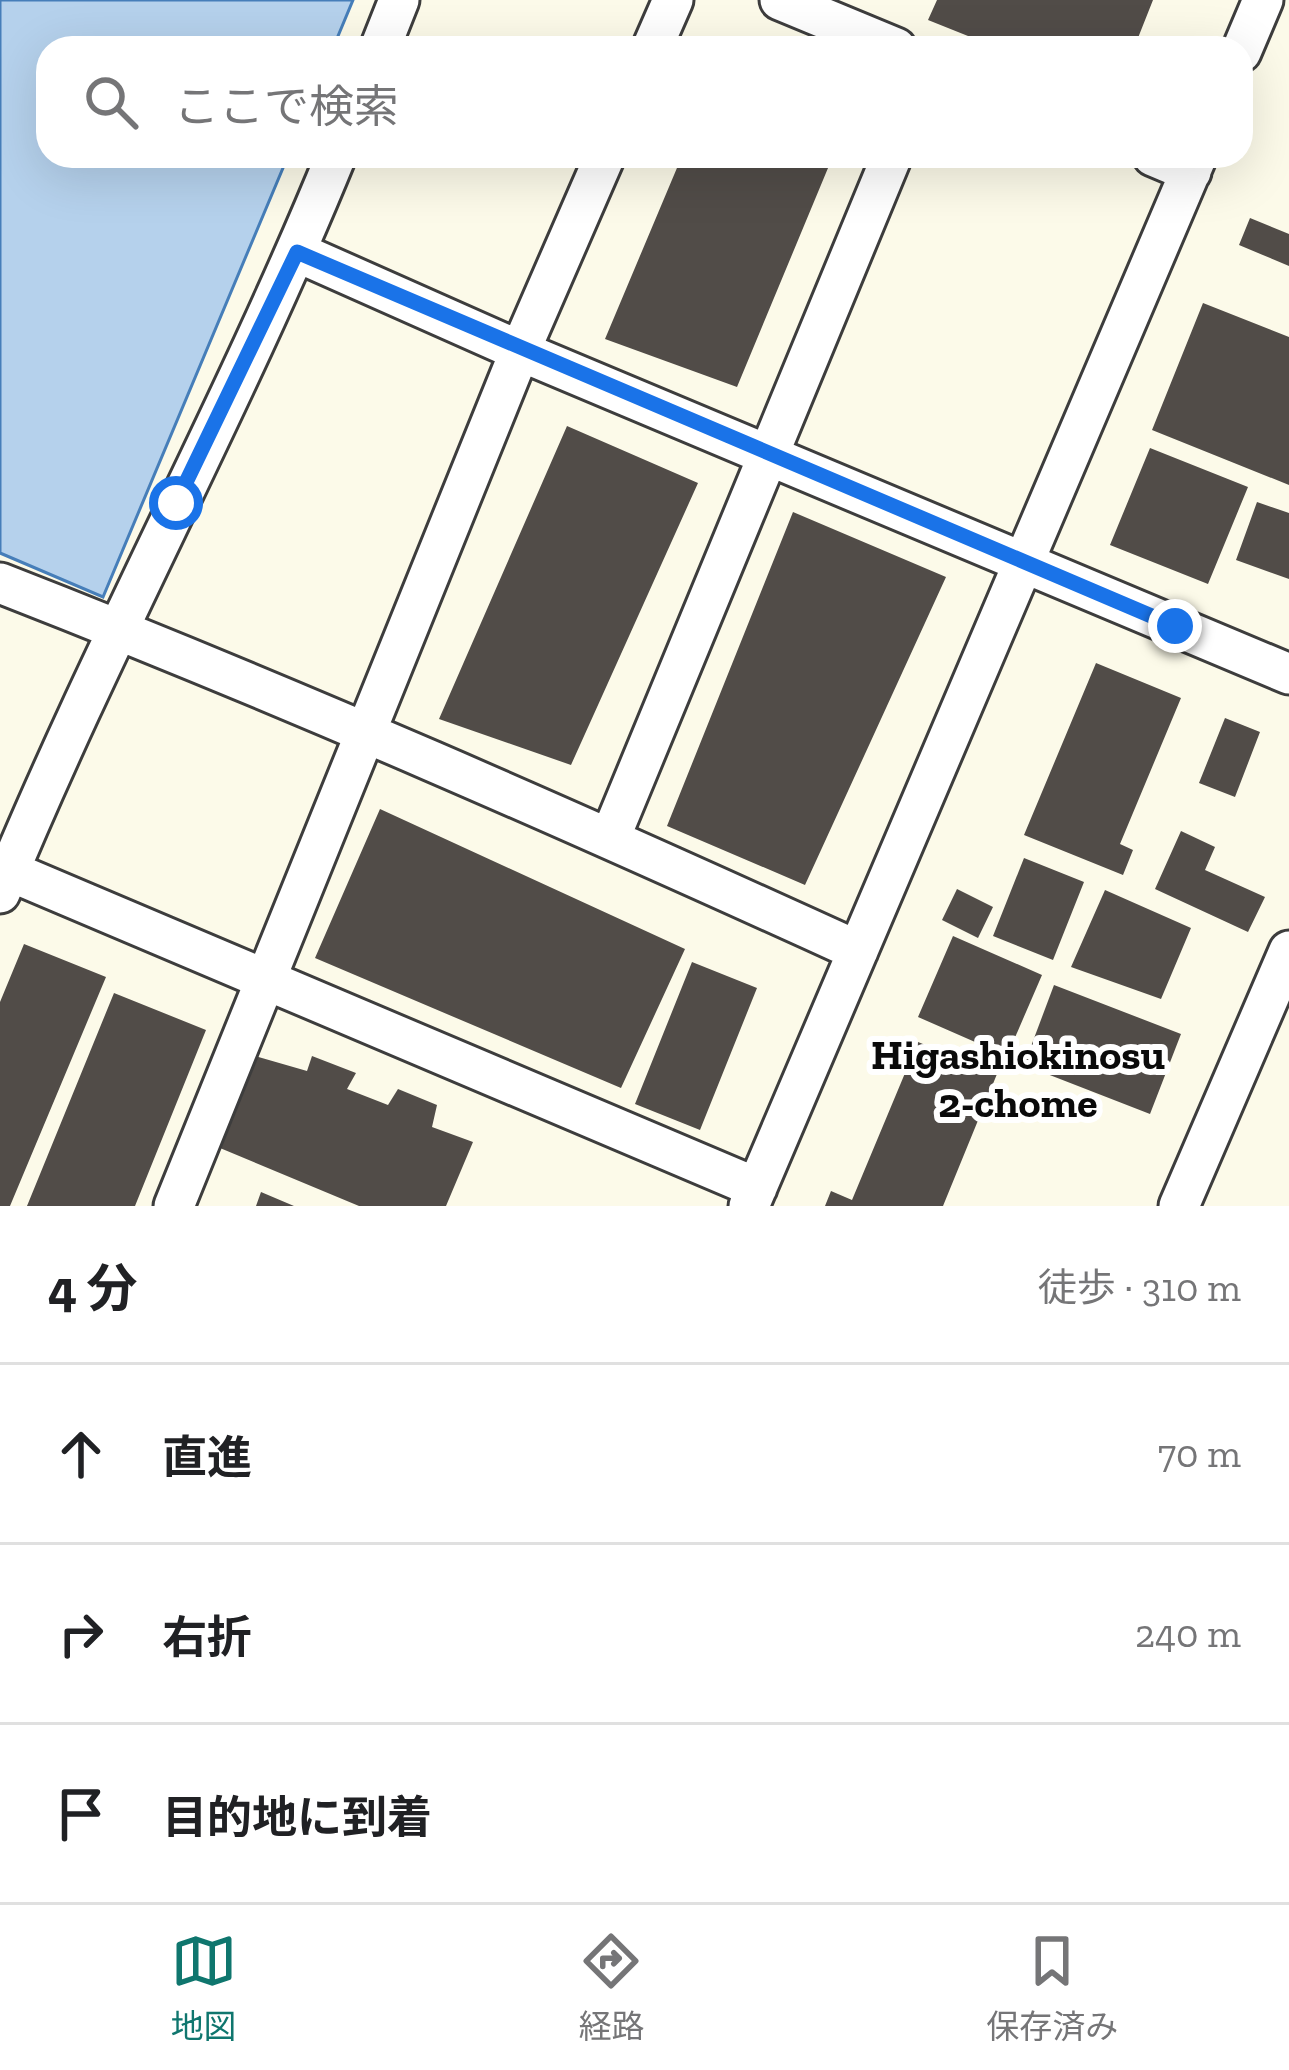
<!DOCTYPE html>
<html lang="ja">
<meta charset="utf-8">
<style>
:root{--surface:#fff;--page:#f6f6f6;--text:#202124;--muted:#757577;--line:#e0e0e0;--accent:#0f766e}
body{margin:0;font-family:"Zilla Slab","Noto Sans JP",serif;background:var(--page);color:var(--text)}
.stop{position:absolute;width:36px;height:36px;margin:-27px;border:9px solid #1a73e8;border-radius:50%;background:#fff}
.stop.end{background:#1a73e8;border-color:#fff;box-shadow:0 3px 12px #0008}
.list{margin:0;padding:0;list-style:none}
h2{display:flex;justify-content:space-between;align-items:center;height:156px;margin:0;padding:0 48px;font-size:51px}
h2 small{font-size:39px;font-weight:400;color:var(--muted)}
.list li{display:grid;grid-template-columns:78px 1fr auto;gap:36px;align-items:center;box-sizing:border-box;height:180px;padding:0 48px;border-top:3px solid var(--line)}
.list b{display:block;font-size:45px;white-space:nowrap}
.list em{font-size:39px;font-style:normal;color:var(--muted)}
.icon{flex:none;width:66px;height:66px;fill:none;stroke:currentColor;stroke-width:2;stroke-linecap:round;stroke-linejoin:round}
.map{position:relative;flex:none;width:1289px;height:1206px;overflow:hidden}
.search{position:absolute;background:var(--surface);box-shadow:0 12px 48px #0002;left:36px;right:36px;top:36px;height:132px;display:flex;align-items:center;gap:30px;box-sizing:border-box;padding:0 42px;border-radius:36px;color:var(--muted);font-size:45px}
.sheet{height:696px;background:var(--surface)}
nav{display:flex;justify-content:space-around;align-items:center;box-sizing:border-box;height:168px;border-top:3px solid var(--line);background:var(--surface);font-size:33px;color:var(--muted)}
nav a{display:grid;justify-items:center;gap:6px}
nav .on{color:var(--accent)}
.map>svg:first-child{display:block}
.water{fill:#b5d1ec;stroke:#467eb9;stroke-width:3}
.building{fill:#514c48}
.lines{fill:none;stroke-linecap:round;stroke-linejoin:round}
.minor-casing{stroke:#3d3d3d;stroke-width:45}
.minor{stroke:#fff;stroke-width:39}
.route{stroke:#1a73e8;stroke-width:15}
.labels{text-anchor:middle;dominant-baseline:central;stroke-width:12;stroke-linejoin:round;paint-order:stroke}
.neighbourhood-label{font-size:42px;font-weight:bold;fill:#0a0a0a;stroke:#fff}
</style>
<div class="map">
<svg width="1289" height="1206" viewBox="0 0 1289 1206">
<rect width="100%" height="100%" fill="#fcfae9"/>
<path class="water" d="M0,0H353L333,48H48V156H288L103,597L0,553Z"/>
<path class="building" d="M937,0H1153L1134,48H998L928,20Z
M733,36L762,48H728Z
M682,156H833L737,387L605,339Z
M1250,218L1289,234V266L1239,245Z
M1203,303L1289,337V485L1152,430Z
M567,426L698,483L571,765L439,719Z
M1150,448L1248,487L1208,584L1110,545Z
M1257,502L1289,513V579L1236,560Z
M793,512L946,577L805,885L667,826Z
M1096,663L1181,698L1120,844L1133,850L1123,875L1024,835Z
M1225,718L1260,732L1235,797L1199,783Z
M380,809L685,949L621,1088L315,958Z
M1181,831L1215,847L1205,870L1265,897L1248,932L1155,889Z
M1024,858L1084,882L1053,960L993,936Z
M957,889L993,907L978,938L942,920Z
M1105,890L1191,928L1161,999L1071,967Z
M953,936L1042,975L1007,1056L918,1017Z
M24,944L106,977L10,1206H0V1002Z
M692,962L757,988L700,1130L635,1104Z
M1054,985L1181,1034L1150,1114L1024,1065Z
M114,993L206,1030L135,1206H27Z
M918,1042L997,1074L943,1206H825L831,1191L852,1200Z
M255,1056L307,1071L312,1056L356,1073L347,1089L388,1105L398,1089L437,1105L432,1127L473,1142L446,1206H359L220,1148Z
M261,1192L294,1206H256Z"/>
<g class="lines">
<g class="minor-casing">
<path id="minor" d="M780,0L896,48
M380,48L399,0
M652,48L673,0
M1241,52L1263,0
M1153,156L1191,172
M297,252L520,351L1289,674
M0,583C290,696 575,822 858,951
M610,838L892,156
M0,867L757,1188
M0,893C103,643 234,406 336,156
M174,1206L520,351L605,156
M749,1206L1197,156
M1179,1206L1289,951"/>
</g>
<use href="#minor" class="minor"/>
</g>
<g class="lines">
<path class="route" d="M176,503L297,252L1175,626"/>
</g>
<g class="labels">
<g class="neighbourhood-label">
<text x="1018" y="1054">Higashiokinosu<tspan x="1018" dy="48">2-chome</tspan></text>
</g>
</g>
</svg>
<div class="stop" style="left:176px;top:503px"></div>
<div class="stop end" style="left:1175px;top:626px"></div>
<div class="search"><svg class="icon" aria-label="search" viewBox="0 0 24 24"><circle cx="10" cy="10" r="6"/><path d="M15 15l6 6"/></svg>ここで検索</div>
</div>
<section class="sheet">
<h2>4 分<small>徒歩 · 310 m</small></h2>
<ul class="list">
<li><svg class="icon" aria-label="ahead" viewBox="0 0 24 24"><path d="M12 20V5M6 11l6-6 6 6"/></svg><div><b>直進</b></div><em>70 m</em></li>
<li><svg class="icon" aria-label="right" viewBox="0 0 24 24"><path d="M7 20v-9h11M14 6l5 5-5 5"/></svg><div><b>右折</b></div><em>240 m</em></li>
<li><svg class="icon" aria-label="arrive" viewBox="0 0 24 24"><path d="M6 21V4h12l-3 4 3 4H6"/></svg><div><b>目的地に到着</b></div></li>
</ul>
</section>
<nav>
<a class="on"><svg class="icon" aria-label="map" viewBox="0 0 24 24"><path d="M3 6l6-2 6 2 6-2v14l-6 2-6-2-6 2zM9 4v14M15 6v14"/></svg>地図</a>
<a><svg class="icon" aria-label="directions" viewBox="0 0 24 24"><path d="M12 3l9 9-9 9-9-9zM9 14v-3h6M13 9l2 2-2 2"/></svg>経路</a>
<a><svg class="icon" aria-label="saved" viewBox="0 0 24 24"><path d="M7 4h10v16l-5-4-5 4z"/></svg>保存済み</a>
</nav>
